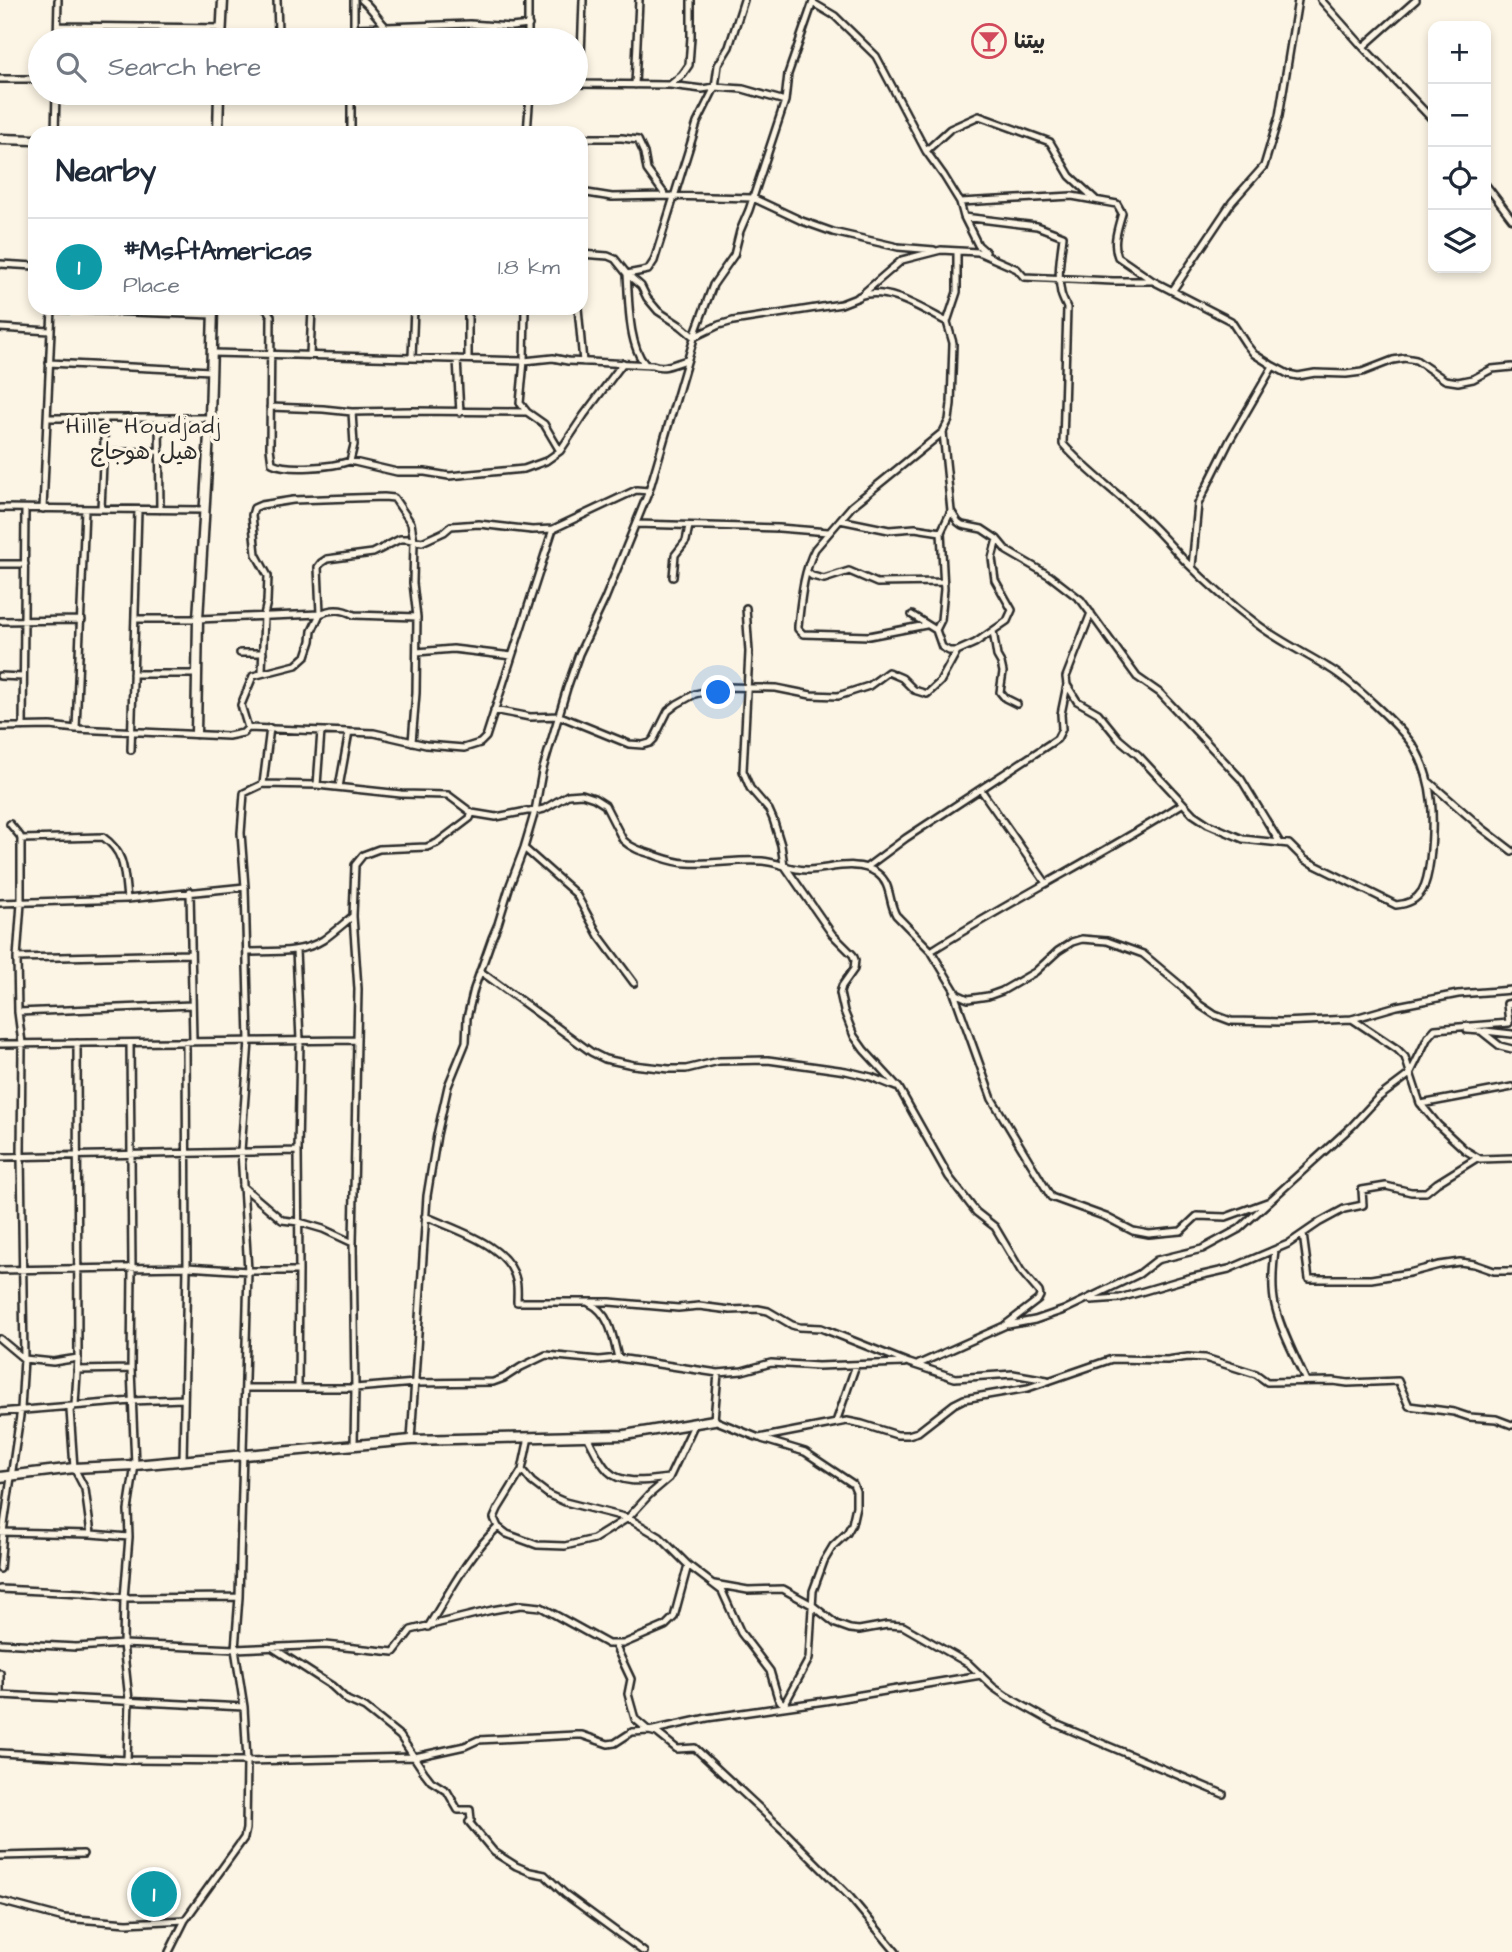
<!DOCTYPE html>
<meta charset="utf-8">
<style>
:root{--surface:#fff;--page:#f2f2f3;--text:#1f2937;--muted:#747a83;--line:#e0e1e3;--accent:#0b8043}
body{margin:0;font-family:"Architects Daughter","Playpen Sans Arabic",sans-serif;background:var(--page);color:var(--text)}
.controls{position:absolute;right:21px;top:21px;display:grid;overflow:hidden;border-radius:14px;box-shadow:0 4px 10px #0003}
.controls button{width:63px;height:63px;display:grid;place-items:center;padding:0;border:0;border-bottom:2px solid var(--line);background:var(--surface);color:var(--text);font:35px sans-serif}
.you{position:absolute;left:719px;top:693px;width:24px;height:24px;margin:-18px;border:5px solid #fff;border-radius:50%;background:#1a73e8;box-shadow:0 0 0 10px #1a73e833}
.badge{display:grid;place-items:center;width:46px;height:46px;border-radius:50%;background:var(--accent);color:#fff;font-size:23px;font-weight:700}
.pin{position:absolute;translate:-50% -50%;border:4px solid #fff;box-shadow:0 2px 7px #0006}
.list{margin:0;padding:0;list-style:none}
h2{display:flex;justify-content:space-between;align-items:center;height:91px;margin:0;padding:0 28px;font-size:30px}
h2 small{font-size:23px;font-weight:400;color:var(--muted)}
.list li{display:grid;grid-template-columns:46px 1fr auto;gap:21px;align-items:center;box-sizing:border-box;height:98px;padding:0 28px;border-top:2px solid var(--line)}
.list b{display:block;font-size:26px;white-space:nowrap}
.list p{margin:0;font-size:23px;white-space:nowrap;color:var(--muted)}
.list em{font-size:23px;font-style:normal;color:var(--muted)}
.icon{flex:none;width:38px;height:38px;fill:none;stroke:currentColor;stroke-width:2;stroke-linecap:round;stroke-linejoin:round}
.map{position:relative;flex:none;width:1512px;height:1952px;overflow:hidden}
.search{position:absolute;background:var(--surface);box-shadow:0 4px 10px #0003;left:28px;top:28px;width:560px;height:77px;display:flex;align-items:center;gap:18px;box-sizing:border-box;padding:0 24px;border-radius:38px;color:var(--muted);font-size:26px}
.panel{position:absolute;background:var(--surface);box-shadow:0 4px 10px #0003;left:28px;top:126px;width:560px;height:189px;border-radius:21px}
.map>svg:first-child{display:block}
.lines{fill:none;stroke-linecap:round;stroke-linejoin:round}
.street-casing{stroke:#2b2b2b;stroke-width:10}
.secondary-casing{stroke:#2b2b2b;stroke-width:13}
.street{stroke:#fcf5e5;stroke-width:5}
.secondary{stroke:#fcf5e5;stroke-width:8}
.labels{text-anchor:middle;dominant-baseline:central;stroke-width:7;stroke-linejoin:round;paint-order:stroke}
.poi-label{font-size:21px;font-weight:bold;fill:#2b2b2b;stroke:#fcf5e5;text-anchor:start}
.neighbourhood-label{font-size:23px;letter-spacing:2px;fill:#2b2b2b;stroke:#fcf5e5}
</style>
<div class="map">
<svg width="1512" height="1952" viewBox="0 0 1512 1952">
<rect width="100%" height="100%" fill="#fcf5e5"/>
<filter id="ink" filterUnits="userSpaceOnUse"><feTurbulence type="fractalNoise" baseFrequency=".0143" numOctaves="2"/><feDisplacementMap in="SourceGraphic" scale="14" xChannelSelector="R" yChannelSelector="G"/><feConvolveMatrix kernelMatrix="1 2 1 2 8 2 1 2 1" color-interpolation-filters="sRGB"/></filter>
<g filter="url(#ink)">
<g class="lines">
<g class="street-casing">
<path id="street" d="M277,0L278,32
M362,0C372,8 377,18 386,27L470,24L511,27L529,25
M1321,0L1363,47L1433,120
M813,3L835,16L876,56L926,151L944,176L960,202L964,217L1037,226L1063,236C1061,254 1057,274 1061,293C1062,298 1065,303 1067,308L1063,444C1087,472 1118,493 1145,519C1159,532 1172,547 1185,561C1207,583 1232,605 1257,624C1279,641 1305,653 1329,668C1351,681 1400,726 1414,747C1435,781 1434,822 1430,860C1427,884 1423,903 1396,905L1305,860L1289,844L1243,839L1208,824L1193,814L1138,755L1119,739L1098,713L1077,701L1067,685L1066,677L1091,613
M58,26L222,28
M354,28L386,27
M57,40L58,0
M352,40L354,28V0
M528,40V0
M1363,47L1416,0
M0,79H40
M576,84L670,85L682,75L689,65L691,37V0
M580,84L583,0
M635,85L639,0
M670,85L702,89L715,87L743,89L785,101
M351,93V133
M55,133L56,93
M527,133L530,93
M581,138H622L638,140L644,153L647,170L666,196L612,197L581,192
M926,151L950,129L979,116L1050,142L1070,176L1095,199
M1486,185L1512,219
M666,196L753,198L802,221L833,232L898,247L934,250
M960,202L1072,196L1117,204L1122,213C1118,228 1112,243 1118,257L1153,281
M964,217L978,245L986,252
M957,251V292L947,322L953,343L951,404L949,420L943,432L951,511L958,522L962,525L982,529L997,539L1007,551L1050,576L1081,600L1137,677L1160,693L1241,779L1280,843
M581,254L608,256L615,259L627,274L641,286L647,298L658,311L681,326L694,337L719,325L733,321L841,304L859,297L902,260L941,250L978,252L1017,269L1024,277L1113,281H1153L1231,321L1246,344L1254,354L1273,366L1288,374L1298,376L1315,373L1346,374L1362,372L1393,360L1405,358L1416,360L1445,380L1458,382L1473,379L1492,369L1512,367
M0,264L35,266
M1173,290L1232,202L1264,166L1279,116L1298,0
M859,296C888,286 922,309 947,322
M266,308L271,316L270,448L272,463C287,471 333,467 350,461L354,445L352,412
M525,308L524,361L520,403L527,412L544,424L560,451
M578,308L583,362
M52,309L213,315
M0,328L50,331
M212,353L524,361L553,358L568,361L653,365C665,370 675,363 687,360
M310,355L312,308
M412,357L414,308
M457,359L460,413
M468,359V308
M49,363L211,371
M645,364C628,345 629,300 627,274L648,270L654,261L697,123L715,87L718,65L729,47L744,0
M270,407L323,409L352,412L411,411L527,412
M47,418H210
M159,418L160,510
M104,453L159,451
M350,461L397,472H425L449,476L524,469L546,461L560,451L584,415L623,363
M0,508L205,510
M43,509L52,308
M101,509L105,418
M840,520L889,530L915,528L941,532
M636,524L779,528L828,532
M0,564H25
M1192,567L1198,504L1230,440L1273,366
M807,572L812,576L824,579L849,571L877,583L944,582
M673,577L675,555L686,541L689,526
M746,608L749,652L743,771L750,788L769,810L773,819L781,845L784,865L832,934L853,955L855,960L854,969L842,986L840,993L844,1011L854,1036L864,1050L899,1088L949,1177L976,1212L995,1227L1021,1271L1039,1292L1040,1296L1038,1300L1004,1326L919,1364
M912,615L936,630L942,647L949,651H957L975,643L1007,621L1012,610L995,580L992,558L997,539
M135,619H198L320,614C332,608 343,609 354,615L417,617
M0,621L82,620
M926,625L869,636L803,634L798,629V626C801,600 803,572 815,549L852,506L943,432
M936,630L941,620L944,589L941,532L951,511
M993,631L997,656L1001,663L1003,672L1000,692L1005,698L1017,704
M417,652L453,649L512,656
M240,653H263
M262,672L264,615L267,602L268,576L256,554L252,515L254,508L261,505L293,500L384,497L394,498L411,523L414,541L413,583L417,617L416,693L412,742
M133,674H197
M0,676L23,677
M494,710L530,717L560,716L629,744L643,745L650,743L654,739L668,711L677,704L695,694L725,687L776,688L811,695L838,696L869,686L888,672L902,678L914,690L927,694L940,682L957,651
M0,727L50,726L76,729L228,736L243,733L248,728L349,732L374,733L426,745L464,748L480,743L486,737L553,529
M23,727L25,509
M248,728L241,705L253,676L296,665L306,656L311,641L312,631L320,614L318,567L321,563L327,559L373,553L400,539H407L422,542L444,532L451,526L479,524L532,530L553,529L636,490L649,491
M76,729L85,509
M131,750L138,510
M1428,781L1482,828L1512,851
M263,784L317,785L401,794L448,795L472,813L496,817L527,811H535L544,809L568,795L582,794L594,798L605,805L623,840C631,848 641,851 651,854C663,858 675,863 687,863C712,865 737,859 762,861C778,862 793,871 809,870C830,869 858,859 877,873C892,884 888,901 896,915L931,951L957,994L968,999L988,996L1002,991L1035,972L1058,951L1072,942L1082,939L1107,941L1143,954L1180,985L1200,1005L1215,1015L1231,1021L1281,1022L1352,1019L1397,1006L1458,994L1512,990
M317,785L321,731
M339,787L349,732
M981,790L1046,883
M21,839L103,837C126,853 124,873 127,899
M524,848L576,894L599,936L634,983
M867,867L906,838L1057,739L1062,729L1061,714L1067,685
M190,891L193,1041
M0,903L127,899L245,887
M931,951C1013,899 1100,856 1182,804
M247,952C272,951 301,954 323,940C333,933 343,924 353,916
M17,958L191,954
M480,971L591,1052L605,1059L633,1065L669,1069H686L719,1061L768,1060L846,1071L871,1077L896,1087
M954,993L992,1099L1051,1197L1106,1217L1133,1231L1149,1234L1181,1231L1197,1216L1226,1217L1270,1201
M18,1012L192,1005
M1352,1019L1397,1049L1405,1057L1420,1103L1438,1125L1465,1150L1480,1159L1512,1158
M1467,1030L1481,1031L1500,1046L1512,1049
M1485,1031L1512,1034
M77,1043L78,1358L75,1405L70,1410L74,1468L85,1489L91,1534
M0,1044L356,1040
M1421,1104L1512,1087
M0,1157L298,1151L300,1040L296,950
M242,1186L282,1220L299,1222L323,1229L353,1243
M425,1216C455,1230 508,1244 516,1280C518,1287 517,1295 517,1302H610L678,1308L699,1306L730,1310L758,1309L768,1311L792,1325L799,1327L821,1328L909,1363L955,1378L1013,1374L1047,1380
M1303,1234L1309,1279H1371L1409,1273L1439,1265L1460,1262L1474,1264L1494,1271H1512
M1275,1250C1273,1267 1271,1288 1275,1305C1281,1331 1295,1356 1306,1381
M0,1270L187,1267L248,1271H299L298,1151
M1091,1300L1120,1298L1185,1279L1229,1269L1288,1244L1320,1222L1344,1209L1363,1205L1362,1190L1386,1186L1411,1192H1426L1437,1183L1477,1158
M589,1303C610,1313 613,1337 618,1358
M1008,1325L1035,1320L1064,1310L1139,1274L1157,1260L1202,1249L1239,1229L1352,1126L1378,1098L1410,1074L1428,1037L1435,1029L1509,1023L1507,1004L1512,1003
M0,1339L24,1359L53,1362L78,1358
M77,1370L131,1369
M718,1373L714,1420L759,1438L847,1421L862,1424L897,1435H908L918,1432L954,1404L964,1399L1028,1388L1112,1359L1167,1360L1188,1357L1205,1358L1256,1374L1267,1382L1333,1381L1348,1383L1398,1381L1409,1406L1454,1412L1469,1417L1496,1419L1512,1425
M245,1388H355L415,1383L493,1382L504,1378L521,1367L546,1355L599,1360L618,1358L718,1373L742,1371L771,1363L818,1366L904,1363
M298,1388L299,1271
M0,1412L132,1401L183,1399
M836,1422L856,1365
M587,1436C593,1447 599,1462 608,1471C623,1486 650,1480 669,1478
M529,1437L522,1470L532,1482L549,1495L565,1502L628,1518L660,1537L688,1565L722,1591L741,1633L770,1671L778,1698L781,1702L784,1704
M762,1439L805,1452L853,1484L856,1491V1506L852,1524L847,1533L833,1546L824,1561L820,1572L813,1591L809,1659L784,1705
M411,1440L427,1196L437,1135L448,1086L466,1042L467,1018L474,989L492,938L498,924L510,885L524,848L535,811L542,772L567,688L579,654L605,599L649,491L697,328L713,285L734,255L740,231L749,210L785,101L788,74L813,2
M354,1445L355,1388L353,1243L358,989L353,916L355,865L363,855L379,849L427,847L437,843L470,818L472,813
M183,1461L187,1267L186,1042
M522,1470L498,1509L494,1518L498,1527L507,1534L537,1545L565,1546L594,1539L628,1518L649,1495L669,1478L695,1423
M0,1532L91,1534L129,1537
M0,1569L3,1532L21,1409L24,1359L21,1156L22,1043L18,1012L17,958L21,903V839L20,836L10,824
M714,1584L748,1590L783,1589L812,1605L836,1624L850,1629L859,1630L887,1625L903,1626L969,1664L993,1687L1006,1696L1056,1724L1223,1794
M0,1589L82,1593L124,1598L239,1597
M428,1627C450,1592 468,1555 498,1527
M0,1643L76,1647L123,1644L235,1649L325,1645L394,1652L411,1630L492,1610L521,1605L541,1607L608,1644H623L665,1626L674,1617L688,1565
M615,1645L631,1679L628,1694L635,1719L649,1731L657,1733L677,1749L695,1748L783,1830L850,1897L896,1952
M273,1648L332,1686L347,1700L365,1708L400,1736L424,1772L431,1781L447,1791L458,1810H470L471,1820L469,1822L494,1852L516,1866L530,1872L545,1875L565,1894L644,1952
M0,1673V1696
M0,1695L244,1707
M0,1753L127,1760L247,1761L415,1757L465,1746L478,1740L576,1735H582L608,1744L615,1743L632,1732L649,1731L707,1718L825,1701L981,1675
M127,1760L129,1700L123,1644L124,1598L129,1537L128,1510L135,1465L131,1369L132,1268L130,1043
M0,1856L83,1854
M0,1901L64,1918L127,1923L185,1920
M169,1952L185,1920L244,1838L246,1829L247,1761L244,1707L235,1649L239,1597L248,1271L241,1151L249,1041L245,887L241,833L244,793L263,784L270,728"/>
</g>
<g class="secondary-casing">
<path id="secondary" d="M221,40L223,0
M218,133L219,93
M0,139L35,140
M196,733L198,619L210,418L213,308
M0,1477L74,1468L135,1465L411,1440L625,1435L714,1420"/>
</g>
<use href="#street" class="street"/>
<use href="#secondary" class="secondary"/>
</g>
</g>
<defs>
<g id="bar-ring" transform="scale(1.75)"><circle r="9.5" fill="#fcf5e5" stroke="#d1495b" stroke-width="1.5"/><path d="M-6-5H6L.8 .8V4.5H3.5V6h-7V4.5H-.8V.8Z" fill="#d1495b"/></g>
</defs>
<g fill-rule="evenodd">
<use href="#bar-ring" x="989" y="41"/>
</g>
<g class="labels">
<g class="poi-label">
<text x="1014" y="41">بيتنا</text>
</g>
<g class="neighbourhood-label">
<text x="144" y="426">Hille Houdjadj<tspan x="144" dy="26">هيل هوجاج</tspan></text>
</g>
</g>
</svg>
<div class="controls">
<button>+</button>
<button>−</button>
<button><svg class="icon" aria-label="locate" viewBox="0 0 24 24"><circle cx="12" cy="12" r="6"/><path d="M12 2v4M12 18v4M2 12h4M18 12h4"/></svg></button>
<button><svg class="icon" aria-label="layers" viewBox="0 0 24 24"><path d="M12 4l9 5-9 5-9-5zM3 14l9 5 9-5"/></svg></button>
</div>
<div class="you"></div>
<div class="pin badge" style="left:154px;top:1894px;background:#0f9aa8">1</div>
<div class="search"><svg class="icon" aria-label="search" viewBox="0 0 24 24"><circle cx="10" cy="10" r="6"/><path d="M15 15l6 6"/></svg>Search here</div>
<section class="panel">
<h2>Nearby<small></small></h2>
<ul class="list">
<li><span class="badge" style="background:#0f9aa8">1</span><div><b>#MsftAmericas</b><p>Place</p></div><em>1.8 km</em></li>
</ul>
</section>
</div>
